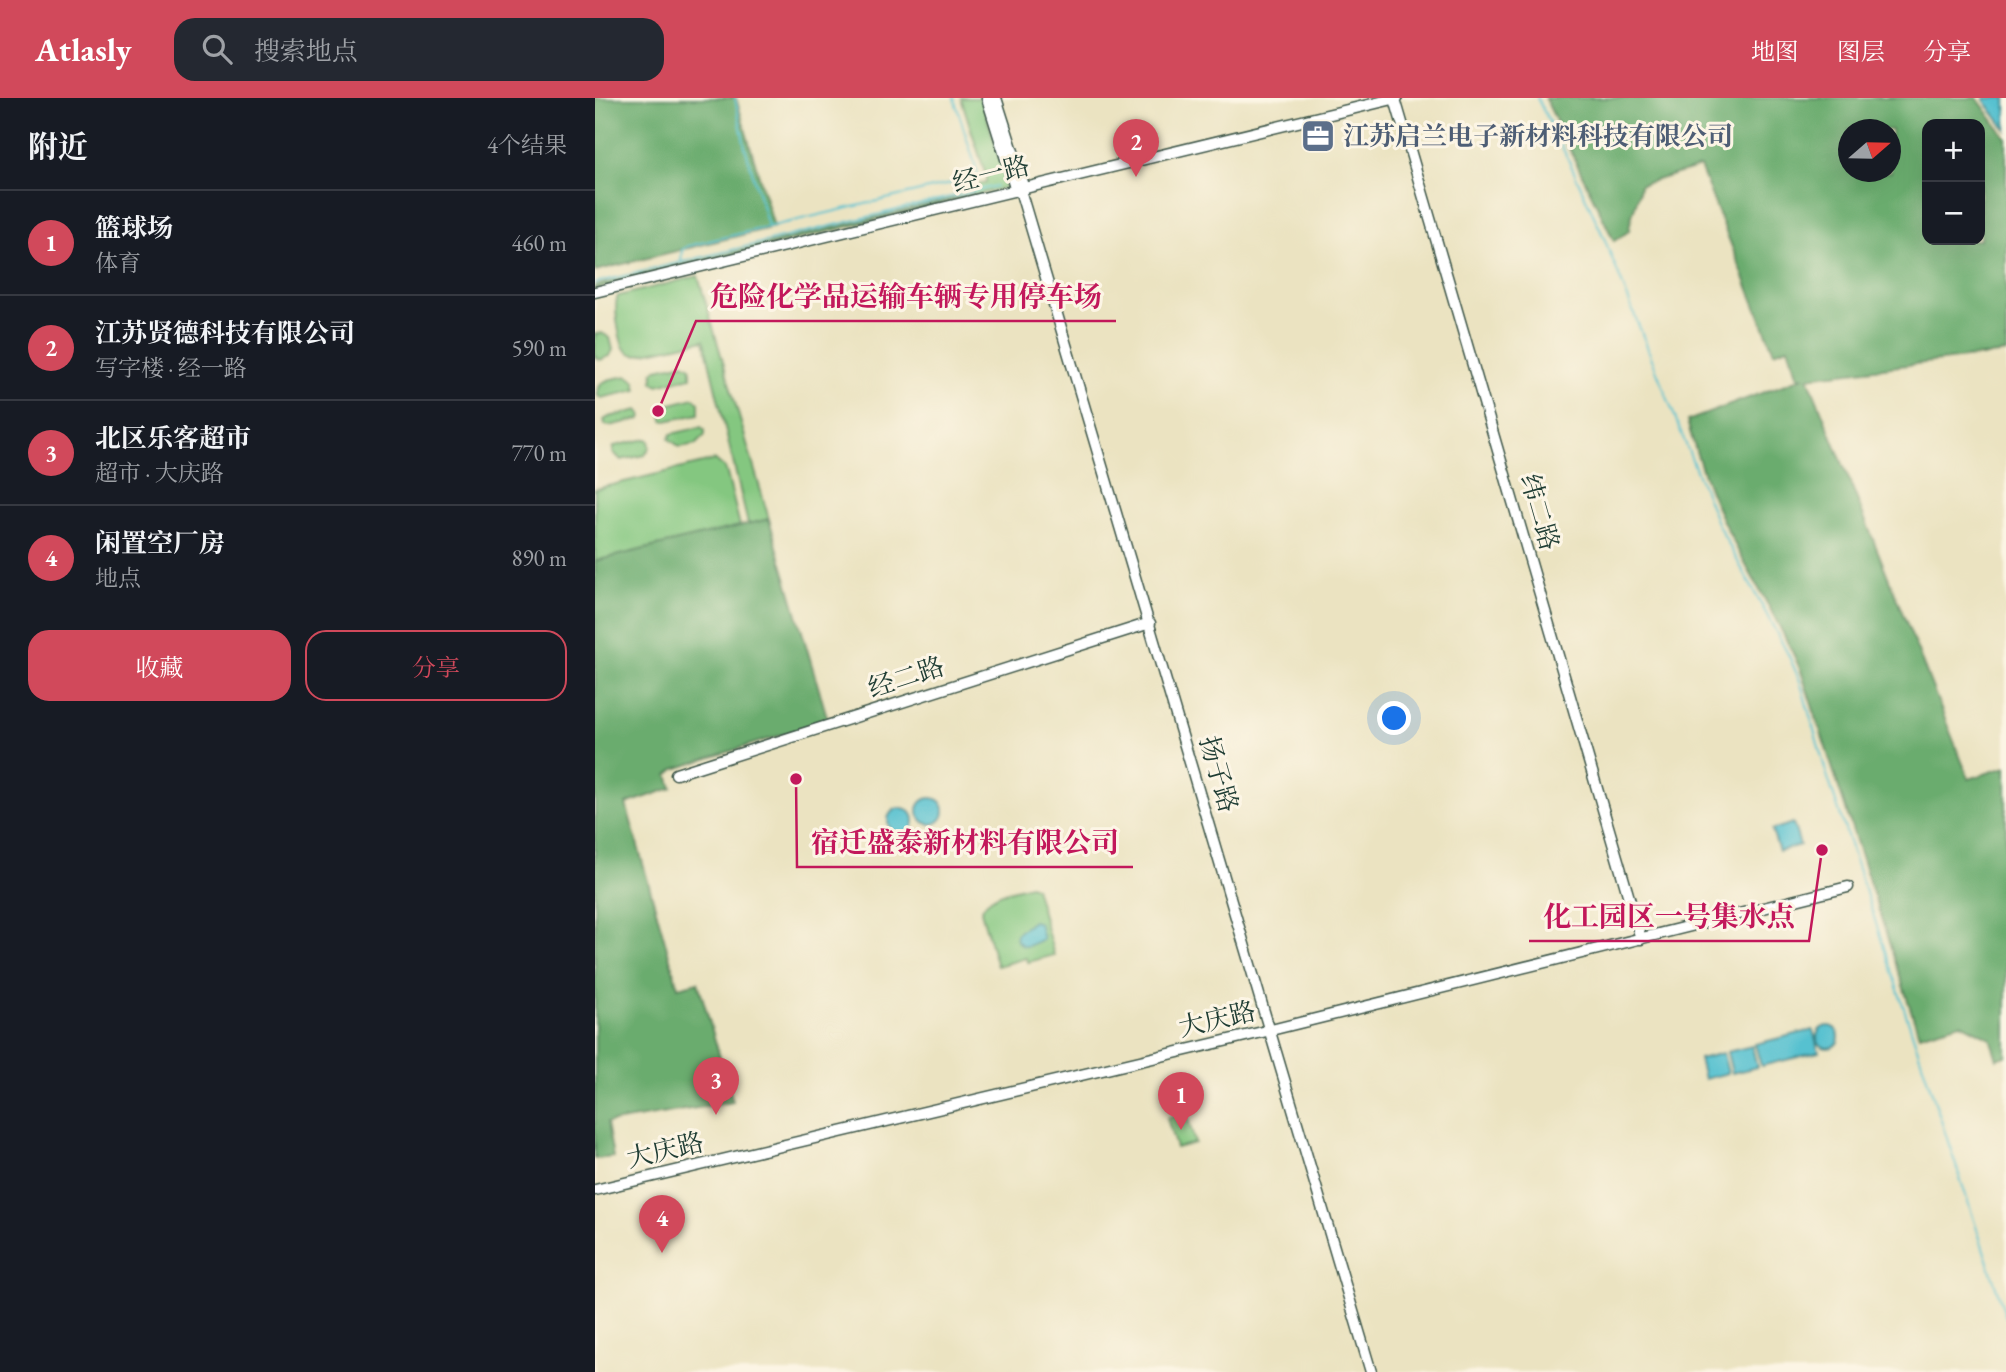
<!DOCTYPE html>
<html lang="zh">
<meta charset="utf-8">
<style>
:root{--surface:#171b24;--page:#242831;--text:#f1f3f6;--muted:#9ea1a6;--line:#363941;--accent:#d1495b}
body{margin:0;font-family:"EB Garamond","Noto Serif SC",serif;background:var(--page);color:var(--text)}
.controls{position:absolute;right:21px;top:21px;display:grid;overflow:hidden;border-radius:14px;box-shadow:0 7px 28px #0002}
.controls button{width:63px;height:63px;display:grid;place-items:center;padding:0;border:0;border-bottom:2px solid var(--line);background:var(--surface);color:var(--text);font:35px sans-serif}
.compass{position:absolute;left:1243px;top:21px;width:63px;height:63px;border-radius:50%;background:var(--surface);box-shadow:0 7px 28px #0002;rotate:70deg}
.you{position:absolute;left:800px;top:621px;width:24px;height:24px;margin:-18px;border:5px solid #fff;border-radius:50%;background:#1a73e8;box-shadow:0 0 0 10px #1a73e833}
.badge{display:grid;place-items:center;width:46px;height:46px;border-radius:50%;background:var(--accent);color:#fff;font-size:23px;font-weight:700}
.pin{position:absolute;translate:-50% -58px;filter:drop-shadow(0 2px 4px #0008)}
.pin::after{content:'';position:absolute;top:37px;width:24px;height:21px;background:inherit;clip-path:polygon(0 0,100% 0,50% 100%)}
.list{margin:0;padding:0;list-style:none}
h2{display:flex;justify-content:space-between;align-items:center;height:91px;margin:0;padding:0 28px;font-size:30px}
h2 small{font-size:23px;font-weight:400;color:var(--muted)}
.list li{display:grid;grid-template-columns:46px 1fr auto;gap:21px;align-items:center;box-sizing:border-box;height:105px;padding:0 28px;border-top:2px solid var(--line)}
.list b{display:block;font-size:26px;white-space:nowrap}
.list p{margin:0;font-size:23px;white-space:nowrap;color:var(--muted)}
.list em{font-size:23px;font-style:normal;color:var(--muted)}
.actions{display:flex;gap:14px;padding:21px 28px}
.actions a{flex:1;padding:16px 0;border:2px solid var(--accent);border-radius:21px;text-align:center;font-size:24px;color:var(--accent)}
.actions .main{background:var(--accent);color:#fff}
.icon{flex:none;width:38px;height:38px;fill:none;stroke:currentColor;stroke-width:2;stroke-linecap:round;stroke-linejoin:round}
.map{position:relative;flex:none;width:1411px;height:1274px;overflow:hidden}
header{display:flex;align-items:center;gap:42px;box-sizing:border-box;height:98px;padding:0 35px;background:var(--accent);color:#fff}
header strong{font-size:33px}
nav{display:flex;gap:38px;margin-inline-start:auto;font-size:24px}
.search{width:490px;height:63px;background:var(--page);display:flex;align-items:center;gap:18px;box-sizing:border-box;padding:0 24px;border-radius:21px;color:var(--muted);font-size:26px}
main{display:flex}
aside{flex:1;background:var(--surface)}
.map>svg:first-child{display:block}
.green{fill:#84c780;stroke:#52825a;stroke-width:2}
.forest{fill:#6bac6e;stroke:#457451;stroke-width:2;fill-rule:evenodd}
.water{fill:#56c1d0;stroke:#3a7f82;stroke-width:2}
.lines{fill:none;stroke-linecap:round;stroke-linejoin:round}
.stream{stroke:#56c1d0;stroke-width:2}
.secondary-casing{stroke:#3e5649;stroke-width:13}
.secondary{stroke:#fff;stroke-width:10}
.labels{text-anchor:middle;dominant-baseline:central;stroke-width:6;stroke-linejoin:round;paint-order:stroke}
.service-label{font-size:26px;font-weight:bold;fill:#4e5e75;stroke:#fcf5e5;text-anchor:start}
.street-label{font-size:26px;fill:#1f3d34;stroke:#fcf5e5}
.leader{fill:none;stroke:#c2185b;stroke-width:2.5}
.callout-dot{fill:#c2185b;stroke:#fcf5e5;stroke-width:2.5}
.callout-label{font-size:28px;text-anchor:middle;font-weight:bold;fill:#c2185b;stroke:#fcf5e5;stroke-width:6;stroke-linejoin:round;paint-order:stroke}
</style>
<header>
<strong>Atlasly</strong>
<div class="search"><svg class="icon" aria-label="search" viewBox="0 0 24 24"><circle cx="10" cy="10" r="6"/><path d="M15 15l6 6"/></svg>搜索地点</div>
<nav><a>地图</a><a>图层</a><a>分享</a></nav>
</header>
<main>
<aside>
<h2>附近<small>4个结果</small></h2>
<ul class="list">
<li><span class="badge">1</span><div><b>篮球场</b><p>体育</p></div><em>460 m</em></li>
<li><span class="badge">2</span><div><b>江苏贤德科技有限公司</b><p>写字楼 · 经一路</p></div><em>590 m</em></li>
<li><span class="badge">3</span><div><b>北区乐客超市</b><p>超市 · 大庆路</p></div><em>770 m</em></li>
<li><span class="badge">4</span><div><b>闲置空厂房</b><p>地点</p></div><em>890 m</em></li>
</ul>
<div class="actions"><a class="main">收藏</a><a>分享</a></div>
</aside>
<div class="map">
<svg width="1411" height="1274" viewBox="0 0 1411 1274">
<rect width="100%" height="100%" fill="#fcf5e5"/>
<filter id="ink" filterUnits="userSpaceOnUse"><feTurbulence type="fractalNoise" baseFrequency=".0143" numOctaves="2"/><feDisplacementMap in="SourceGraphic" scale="14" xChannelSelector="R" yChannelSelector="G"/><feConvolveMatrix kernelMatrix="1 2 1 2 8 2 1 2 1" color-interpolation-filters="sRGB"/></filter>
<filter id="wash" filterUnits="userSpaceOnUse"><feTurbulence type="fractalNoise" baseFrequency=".00686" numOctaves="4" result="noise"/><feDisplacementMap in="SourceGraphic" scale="28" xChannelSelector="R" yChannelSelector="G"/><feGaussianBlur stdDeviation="1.57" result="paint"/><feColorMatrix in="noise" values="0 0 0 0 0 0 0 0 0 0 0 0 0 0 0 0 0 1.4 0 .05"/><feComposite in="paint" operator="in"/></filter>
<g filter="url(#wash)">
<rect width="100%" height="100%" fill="#ebe3c1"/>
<path class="green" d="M366,0H386L411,81L410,90L0,191V188L378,96L377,88L391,85V78Z
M103,178L174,421L153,426L109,242L41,257C36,256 30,253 28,248C24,238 18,207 23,198Z
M7,235L15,240L18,252L15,258L5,262L0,259V236Z
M89,265L96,269V279L63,287L58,284V274L62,271Z
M33,278L40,283L42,292L6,300L3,298C1,280 19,281 33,278Z
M99,300L104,305V316L71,323L68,322L66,311L69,308Z
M43,312L47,317L46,321L14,328L10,327L9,322L14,319Z
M106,329L110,332V337L101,346L85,349L74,341L76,336Z
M51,341L54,342L55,349L50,357L26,362L18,354L19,348Z
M120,362L130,370L132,376L145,428L0,463V391Z
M435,787L440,789L459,857L433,864L431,860L402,868L386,813C393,795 418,792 435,787Z
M591,1014L600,1045L581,1050L572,1020Z"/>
<path class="forest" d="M0,0H141L179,129L0,173Z
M950,0H1382L1411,40V255L1213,279L1374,681L1411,669V958L1402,961L1395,940L1366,925L1324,937L1206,573C1184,521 1153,475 1129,425C1113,392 1102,359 1092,323L1209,279H1203L1193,249L1179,254L1105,69L1045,87C1044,104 1035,116 1034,133L1019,143ZM1385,26V142H1332V26ZM1254,32H1296V74H1254Z
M174,421L233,622L80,671L73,677L77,690L31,706L83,889L103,884L138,1004L12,1025L18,1059L0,1061V463Z"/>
<path class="water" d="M1389,0H1411V32L1389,2Z
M323 713a13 13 0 1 1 26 0a13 13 0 1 1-26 0Z
M293 723a13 13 0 1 1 26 0a13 13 0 1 1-26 0Z
M1198,725L1205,747L1184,753L1177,732Z
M438,823L444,825L448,841L433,848H428L422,843L421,836Z
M1222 939a11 11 0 1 1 22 0a11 11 0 1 1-22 0Z
M1218,932L1224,954L1166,968L1160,946Z
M1157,948L1162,969L1137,975L1132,954Z
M1128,955L1133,975L1109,981L1104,961Z"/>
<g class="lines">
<path class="stream" d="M140,0L150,49L173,128
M942,0L974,63L1009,140L1122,425L1193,556L1205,583L1231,674L1411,1219
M86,163L87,152L93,148L384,79L359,0
M0,185L401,88"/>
</g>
</g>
<g filter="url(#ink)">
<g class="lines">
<g class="secondary-casing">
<path id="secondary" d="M392,0L421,93
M401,0L430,91
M800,1L1046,841
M425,92L776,1274
M0,194L802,0
M81,676L555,525
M0,1092L676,932L1253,789"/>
</g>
<use href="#secondary" class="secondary"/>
</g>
</g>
<defs>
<g id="office-square" transform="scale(1.75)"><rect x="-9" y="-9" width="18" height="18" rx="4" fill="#5c6f8a" stroke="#fcf5e5"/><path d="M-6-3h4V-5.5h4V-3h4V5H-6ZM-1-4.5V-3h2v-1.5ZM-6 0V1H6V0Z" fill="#fff"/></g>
</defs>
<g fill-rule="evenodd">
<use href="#office-square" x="723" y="38"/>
</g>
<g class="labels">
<g class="service-label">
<text x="748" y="38">江苏启兰电子新材料科技有限公司</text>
</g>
<g class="street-label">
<text transform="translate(396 76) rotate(-14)">经一路</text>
<text transform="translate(945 414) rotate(74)">纬二路</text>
<text transform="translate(311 579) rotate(-18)">经二路</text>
<text transform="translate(624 676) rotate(74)">扬子路</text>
<text transform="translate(622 921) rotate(-13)">大庆路</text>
<text transform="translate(70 1052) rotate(-13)">大庆路</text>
</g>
</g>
<path class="leader" d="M63 313L101 223H521M201 681L202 769H538M1227 752L1214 843H934"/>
<g class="callout-dot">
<circle cx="63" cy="313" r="7"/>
<circle cx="201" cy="681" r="7"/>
<circle cx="1227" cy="752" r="7"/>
</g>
<g class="callout-label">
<text x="311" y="208">危险化学品运输车辆专用停车场</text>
<text x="370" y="754">宿迁盛泰新材料有限公司</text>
<text x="1074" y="828">化工园区一号集水点</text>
</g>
</svg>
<div class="controls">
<button>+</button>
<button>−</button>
</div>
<svg class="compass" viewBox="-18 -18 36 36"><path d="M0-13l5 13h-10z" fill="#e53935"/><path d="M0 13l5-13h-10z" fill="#9ea1a6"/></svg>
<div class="you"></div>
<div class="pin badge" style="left:586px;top:1032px">1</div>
<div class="pin badge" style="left:541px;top:79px">2</div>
<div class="pin badge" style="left:121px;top:1017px">3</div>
<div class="pin badge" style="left:67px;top:1155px">4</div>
</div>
</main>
